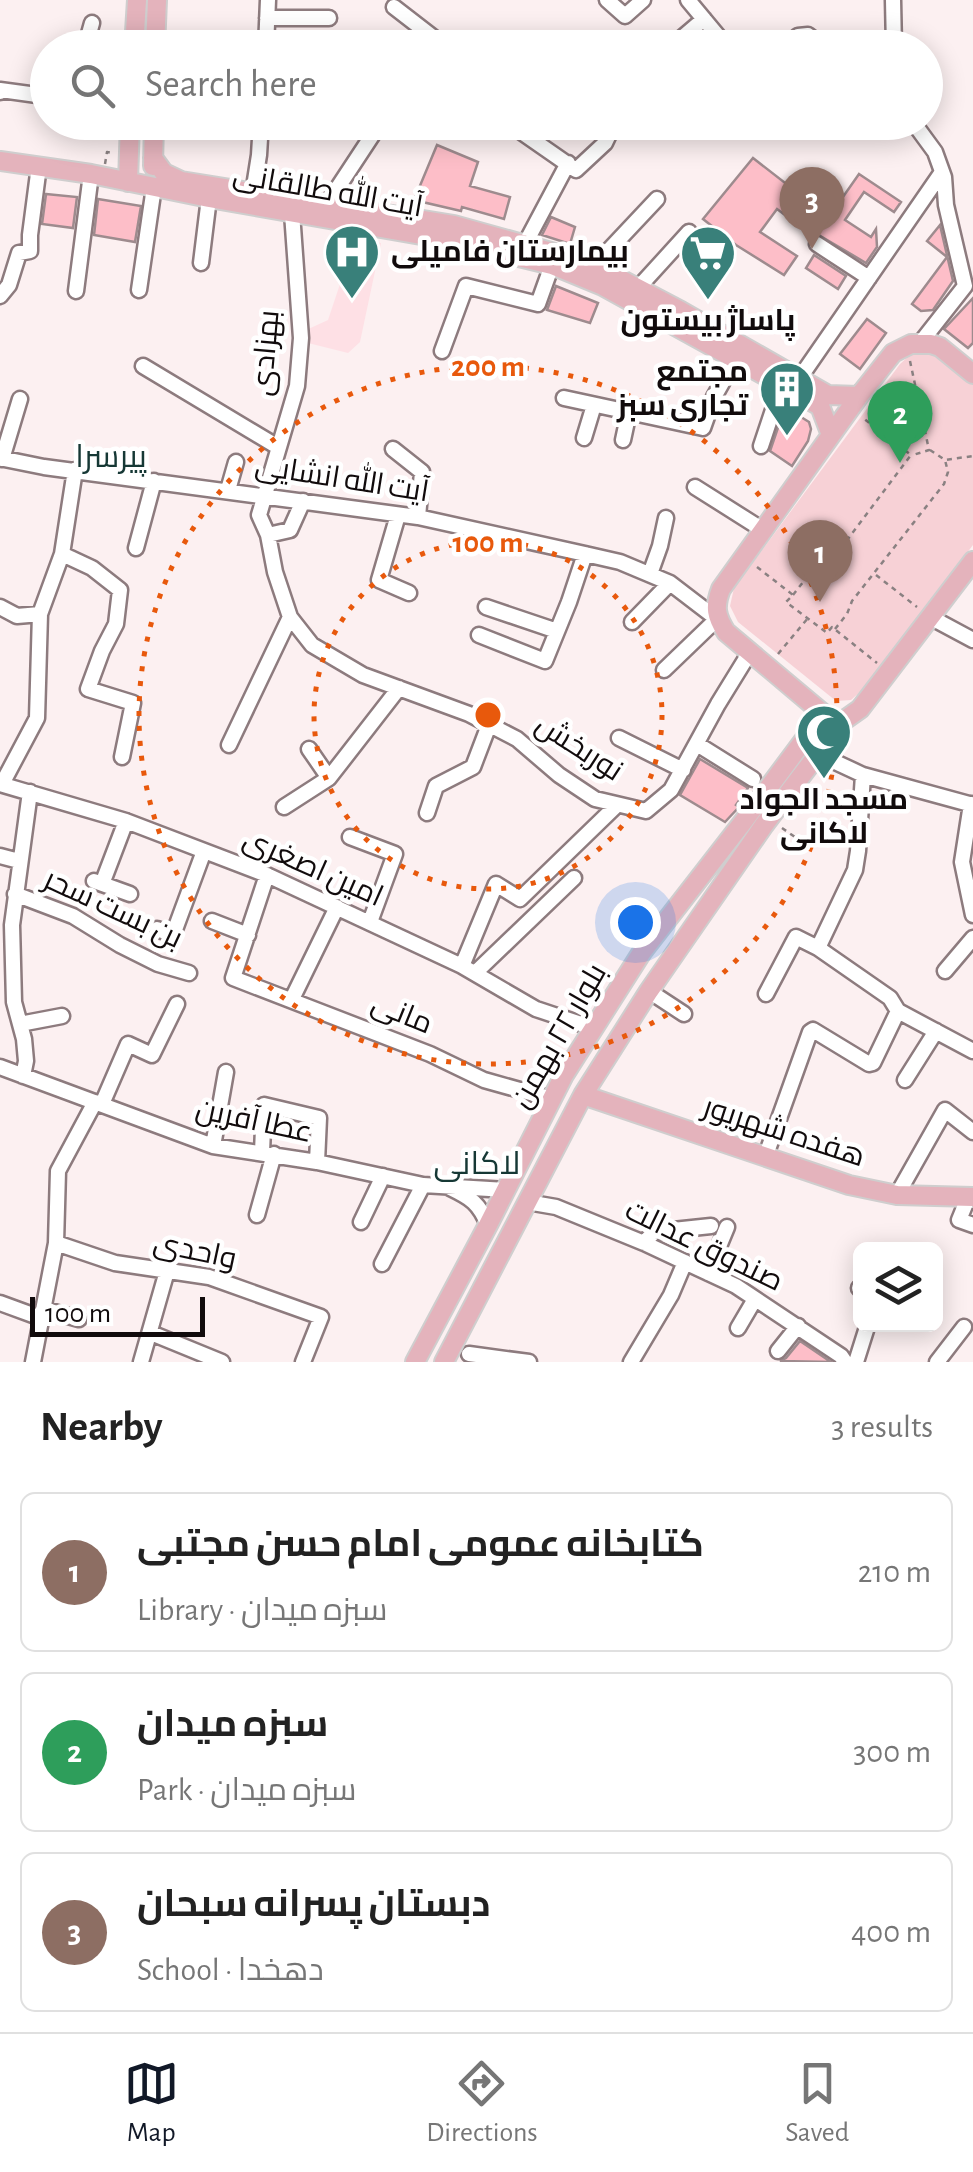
<!DOCTYPE html>
<meta charset="utf-8">
<style>
:root{--surface:#fff;--page:#f2f2f2;--text:#222;--muted:#767676;--line:#e0e0e0;--accent:#111827}
body{margin:0;font-family:"Alegreya Sans",Cairo,sans-serif;background:var(--page);color:var(--text)}
.controls{position:absolute;right:30px;bottom:30px;display:grid;overflow:hidden;border-radius:15px;box-shadow:0 5px 25px #0003}
.controls button{width:90px;height:90px;display:grid;place-items:center;padding:0;border:0;border-bottom:2px solid var(--line);background:var(--surface);color:var(--text);font:50px sans-serif}
.scale{position:absolute;left:30px;bottom:25px;width:175px;box-sizing:border-box;padding-left:10px;border:5px solid #110b0c;border-top:0;font-size:28px;line-height:35px;white-space:nowrap;color:#110b0c;-webkit-text-stroke:8px #fff;paint-order:stroke}
.you{position:absolute;left:635px;top:922px;width:35px;height:35px;margin:-25px;border:8px solid #fff;border-radius:50%;background:#1a73e8;box-shadow:0 0 0 15px #1a73e833}
.badge{display:grid;place-items:center;width:65px;height:65px;border-radius:50%;background:var(--accent);color:#fff;font-size:32px;font-weight:700}
.pin{position:absolute;translate:-50% -82px;filter:drop-shadow(0 2px 5px #0008)}
.pin::after{content:'';position:absolute;top:52px;width:35px;height:30px;background:inherit;clip-path:polygon(0 0,100% 0,50% 100%)}
.list{margin:0;padding:0;list-style:none}
h2{display:flex;justify-content:space-between;align-items:center;height:130px;margin:0;padding:0 40px;font-size:42px}
h2 small{font-size:32px;font-weight:400;color:var(--muted)}
.list li{display:grid;grid-template-columns:65px 1fr auto;gap:30px;align-items:center;box-sizing:border-box;height:160px;margin:0 20px 20px;padding:0 20px;border:2px solid var(--line);border-radius:15px}
.list b{display:block;font-size:38px;white-space:nowrap}
.list p{margin:0;font-size:32px;white-space:nowrap;color:var(--muted)}
.list em{font-size:32px;font-style:normal;color:var(--muted)}
.icon{flex:none;width:55px;height:55px;fill:none;stroke:currentColor;stroke-width:2;stroke-linecap:round;stroke-linejoin:round}
.map{position:relative;flex:none;width:973px;height:1362px;overflow:hidden}
.search{position:absolute;background:var(--surface);box-shadow:0 5px 25px #0003;left:30px;right:30px;top:30px;height:110px;display:flex;align-items:center;gap:25px;box-sizing:border-box;padding:0 35px;border-radius:55px;color:var(--muted);font-size:38px}
.sheet{height:670px;background:var(--surface)}
nav{display:flex;justify-content:space-around;align-items:center;box-sizing:border-box;height:140px;border-top:2px solid var(--line);background:var(--surface);font-size:28px;color:var(--muted)}
nav a{display:grid;justify-items:center;gap:5px}
nav .on{color:var(--accent)}
.map>svg:first-child{display:block}
.built{fill:#fee0e5}
.green{fill:#f7d1d6}
.building{fill:#fdbec8;stroke:#9e8b8e;stroke-width:2.5}
.lines{fill:none;stroke-linecap:round;stroke-linejoin:round}
.minor-casing{stroke:#8d7b7e;stroke-width:19}
.major-casing{stroke:#cfcece;stroke-width:22}
.path{stroke:#8a8182;stroke-width:2.5;stroke-dasharray:5 5;stroke-linecap:butt}
.minor{stroke:#fff;stroke-width:14}
.major{stroke:#e4b3bc;stroke-width:18}
.ring{fill:none;stroke:#e8590c;stroke-width:5;stroke-dasharray:5 10}
.labels{text-anchor:middle;dominant-baseline:central;stroke-width:9;stroke-linejoin:round;paint-order:stroke}
.street-label{font-size:30px;fill:#110b0c;stroke:#fff}
.poi-label{font-size:30px;font-weight:bold;fill:#110b0c;stroke:#fff}
.neighbourhood-label{font-size:32px;fill:#163835;stroke:#fff}
.centre{fill:#e8590c;stroke:#fff;stroke-width:5}
.ring-label{font-size:30px;text-anchor:middle;font-weight:bold;fill:#e8590c;stroke:#fff;stroke-width:9;stroke-linejoin:round;paint-order:stroke}
</style>
<div class="map">
<svg width="973" height="1362" viewBox="0 0 973 1362">
<rect width="100%" height="100%" fill="#fcf0f1"/>
<path class="built" d="M347,237L381,243L360,342L348,353L304,342V331L328,320L341,281Z"/>
<path class="green" d="M921,351L936,353L973,381V545L861,691L851,700L836,701L738,622L730,606L734,588L900,364L910,355Z"/>
<path class="building" d="M437,145L478,162L470,186L510,197L504,219L462,207L461,211L414,200Z
M753,158L816,207L801,227L777,209L760,232L797,256L784,275L736,245L703,219Z
M859,174L901,202L894,212L864,192L845,220L871,237L876,229L877,247L866,263L817,234Z
M46,194L77,197L73,228L42,224Z
M98,199L141,206L135,242L94,235Z
M551,217L575,227L570,244L542,235Z
M940,225L953,281L933,310L921,311L912,304L947,257L927,241Z
M814,255L846,276L838,289L806,268Z
M556,286L598,303L590,323L547,310Z
M973,298V343L968,348L944,329Z
M867,319L886,333L860,369L840,354Z
M785,407L809,422L811,429L808,441L792,466L770,451Z
M700,759L748,788L736,805L739,807L725,822L680,795Z
M800,1341L831,1362L780,1361L786,1358Z"/>
<g class="lines">
<g class="minor-casing">
<path id="minor" d="M607,0L625,16L643,0
M688,0L728,48
M893,0L894,48
M394,7L447,48
M267,18H329
M369,40L382,48
M85,48L92,23
M266,48L268,0
M670,48L704,19
M784,48L798,36L808,35L825,48
M0,92V90L37,95L48,90
M507,122L576,170L605,143L615,122
M913,122L935,152L944,177L946,205L965,286L921,342
M253,193L259,155L261,122
M327,204L381,122
M292,213L301,338L297,386L259,515L268,535L275,572L290,617L312,645L363,675L469,714L517,739L559,775L595,799L646,811L671,790L718,704L750,652
M525,244L568,163
M817,244L869,278
M201,263L209,198
M594,266L657,199
M638,288L689,232
M139,290L154,187
M76,291L91,174
M0,296L9,285L19,253L30,251V235L39,166
M442,351L466,286L538,304L552,265
M143,366L278,447
M799,379L942,172
M564,398L703,428L714,397L736,358
M584,438L594,405
M623,440L629,412
M761,446L782,383
M393,449L422,472L418,517
M0,458L44,467L418,517L585,554L620,562L670,583L717,619L664,670
M2,459L20,399
M695,487L763,530
M228,490L236,462
M398,515L379,580L409,593
M268,535L290,530L303,501
M136,548L154,481
M62,554L92,568L120,590L116,624L102,651L88,689L133,703L122,757
M650,574L660,546L666,518
M0,607L17,616L40,614
M486,607L557,631
M930,617L973,640
M632,622L670,583
M479,635L545,661L569,602L585,554
M619,738L683,770
M697,744L753,779
M229,745L290,617
M309,749L329,778
M818,754L863,775L973,805
M863,775L858,851L855,870L818,948L890,998L898,1011L973,1051
M0,784L126,821L267,875L462,966L536,1009L593,1028
M2,784L37,718L40,614L62,554L75,470
M971,804L962,862L973,915
M284,807L329,778L399,688
M427,813L436,786L473,767L489,725
M350,837L395,854L370,922
M0,856L19,861
M267,875L233,978L430,1054L484,1080L552,1099
M94,881L130,894
M102,884L126,821
M15,894L73,916L120,945L158,964L189,973
M212,921L248,935
M157,929L173,935L204,851
M462,966L496,884L520,899L617,805
M945,971L973,938
M475,973L574,878
M649,991L684,1014
M766,994L796,937L818,948
M292,999L337,907
M20,1024L62,1016
M0,1067L213,1146L317,1162L423,1185L506,1190
M23,1076L26,1061L24,1039L14,1002L12,925L30,792
M905,1080L936,1031
M102,1104L128,1044L152,1055L177,1004
M213,1146L226,1072
M262,1152L264,1105L319,1118L317,1162
M766,1155L810,1032L813,1030L869,1064L873,1063L898,1011
M450,1188C471,1198 479,1203 488,1225
M897,1195L945,1110L973,1132
M968,1198L959,1220L973,1225
M527,1202L556,1207L644,1243L736,1286L841,1356L845,1362
M257,1215L274,1154
M361,1222L383,1176
M56,1243L115,1263L209,1277L321,1317L303,1362
M644,1243L654,1232L711,1226
M382,1264L423,1185
M708,1273L727,1227
M859,1288L860,1289
M0,1303L41,1318
M43,1309L79,1319
M738,1328L755,1299
M151,1333L222,1362
M778,1351L798,1326
M469,1354L529,1362
M33,1362L56,1243L58,1171L95,1102
M141,1362L167,1271
M631,1362L671,1295L685,1262
M856,1362L868,1324
M937,1362L964,1327"/>
</g>
<g class="major-casing">
<path id="major" d="M134,48L137,0
M155,48L157,0
M153,158L164,173L181,181L454,225L562,255L603,270L681,311L828,395L859,396
M0,161L91,174L209,198L444,239L552,265L603,286L820,406L831,435
M153,166L154,122
M128,182L130,122
M973,374L940,347L931,344H911L893,353L859,396L721,589C714,607 716,616 726,632L820,711L829,718L843,721L860,709L973,561
M583,1095L849,1185L897,1195L973,1197
M415,1362L488,1225L564,1075L642,952L743,822L804,740L820,711
M444,1362L583,1095L649,991L764,825L843,721"/>
</g>
<path class="path" d="M105,164L107,152L112,153
M910,361L929,450L913,455
M930,450L945,460L973,456
M757,567L793,595L786,602L827,633L832,627L877,663
M876,575L917,607
M793,595L807,577L820,576L911,455L863,418
M835,629L847,614L852,601L944,484L948,472L945,460
M778,654L808,618
M782,828L805,844"/>
<use href="#minor" class="minor"/>
<use href="#major" class="major"/>
</g>
<g class="ring">
<circle cx="488" cy="715" r="174"/>
<circle cx="488" cy="715" r="349"/>
</g>
<defs>
<g id="hospital-pin" transform="scale(2.875)"><path d="M0 17L-7.5 6A9.5 9.5 0 1 1 7.5 6Z" fill="#39807a" stroke="#fff"/><path d="M-5-5h3v3.5h4V-5h3V5h-3V1.5h-4V5h-3Z" fill="#fff"/></g>
<g id="supermarket-pin" transform="scale(2.875)"><path d="M0 17L-7.5 6A9.5 9.5 0 1 1 7.5 6Z" fill="#39807a" stroke="#fff"/><path d="M-6-5.5h2.5l.6 2H6L4.5 2H-2.5L-4.4-4H-6ZM-1.5 3.2a1.3 1.3 0 1 0 .1 0ZM3 3.2a1.3 1.3 0 1 0 .1 0Z" fill="#fff"/></g>
<g id="building-pin" transform="scale(2.875)"><path d="M0 17L-7.5 6A9.5 9.5 0 1 1 7.5 6Z" fill="#39807a" stroke="#fff"/><path d="M-4-6H4V6H1V3H-1V6H-4ZM-2.5-4.3h1.7v1.8h-1.7ZM.8-4.3h1.7v1.8H.8ZM-2.5-1h1.7V.8h-1.7ZM.8-1h1.7V.8H.8Z" fill="#fff"/></g>
<g id="mosque-pin" transform="scale(2.875)"><path d="M0 17L-7.5 6A9.5 9.5 0 1 1 7.5 6Z" fill="#39807a" stroke="#fff"/><path d="M3.5-4.9A6 6 0 1 0 3.5 4.9A5 5 0 1 1 3.5-4.9Z" fill="#fff"/></g>
</defs>
<g fill-rule="evenodd">
<use href="#hospital-pin" x="352" y="252"/>
<use href="#supermarket-pin" x="708" y="253"/>
<use href="#building-pin" x="787" y="389"/>
<use href="#mosque-pin" x="824" y="732"/>
</g>
<g class="labels">
<g class="street-label">
<text transform="translate(328 191) rotate(10)">آیت الله طالقانی</text>
<text transform="translate(266 353) rotate(-85)">بهزادی</text>
<text transform="translate(342 479) rotate(9)">آیت الله انشایی</text>
<text transform="translate(579 748) rotate(33)">نوربخش</text>
<text transform="translate(313 868) rotate(24)">امین اصغری</text>
<text transform="translate(113 909) rotate(25)">بن بست سحر</text>
<text transform="translate(402 1014) rotate(22)">مانی</text>
<text transform="translate(559 1036) rotate(-60)">بلوار ۲۲ بهمن</text>
<text transform="translate(254 1121) rotate(12)">عطا آفرین</text>
<text transform="translate(784 1132) rotate(18)">هفده شهریور</text>
<text transform="translate(704 1246) rotate(26)">صندوق عدالت</text>
<text transform="translate(195 1251) rotate(12)">واحدی</text>
</g>
<g class="poi-label">
<text x="391" y="252" text-anchor="start">بیمارستان فامیلی</text>
<text x="708" y="321">پاساژ بیستون</text>
<text x="748" y="372" text-anchor="end">مجتمع<tspan x="748" dy="34">تجاری سبز</tspan></text>
<text x="824" y="800">مسجد الجواد<tspan x="824" dy="34">لاکانی</tspan></text>
</g>
<g class="neighbourhood-label">
<text x="111" y="457">پیرسرا</text>
<text x="477" y="1164">لاکانی</text>
</g>
</g>
<circle cx="488" cy="715" r="15" class="centre"/>
<g class="ring-label">
<text x="488" y="376">200 m</text>
<text x="488" y="552">100 m</text>
</g>
</svg>
<div class="controls">
<button><svg class="icon" aria-label="layers" viewBox="0 0 24 24"><path d="M12 4l9 5-9 5-9-5zM3 14l9 5 9-5"/></svg></button>
</div>
<div class="scale">100 m</div>
<div class="you"></div>
<div class="pin badge" style="left:820px;top:602px;background:#8d6e63">1</div>
<div class="pin badge" style="left:900px;top:463px;background:#2e9e5b">2</div>
<div class="pin badge" style="left:812px;top:249px;background:#8d6e63">3</div>
<div class="search"><svg class="icon" aria-label="search" viewBox="0 0 24 24"><circle cx="10" cy="10" r="6"/><path d="M15 15l6 6"/></svg>Search here</div>
</div>
<section class="sheet">
<h2>Nearby<small>3 results</small></h2>
<ul class="list">
<li><span class="badge" style="background:#8d6e63">1</span><div><b>کتابخانه عمومی امام حسن مجتبی</b><p>Library · سبزه میدان</p></div><em>210 m</em></li>
<li><span class="badge" style="background:#2e9e5b">2</span><div><b>سبزه میدان</b><p>Park · سبزه میدان</p></div><em>300 m</em></li>
<li><span class="badge" style="background:#8d6e63">3</span><div><b>دبستان پسرانه سبحان</b><p>School · دهخدا</p></div><em>400 m</em></li>
</ul>
</section>
<nav>
<a class="on"><svg class="icon" aria-label="map" viewBox="0 0 24 24"><path d="M3 6l6-2 6 2 6-2v14l-6 2-6-2-6 2zM9 4v14M15 6v14"/></svg>Map</a>
<a><svg class="icon" aria-label="directions" viewBox="0 0 24 24"><path d="M12 3l9 9-9 9-9-9zM9 14v-3h6M13 9l2 2-2 2"/></svg>Directions</a>
<a><svg class="icon" aria-label="saved" viewBox="0 0 24 24"><path d="M7 4h10v16l-5-4-5 4z"/></svg>Saved</a>
</nav>
